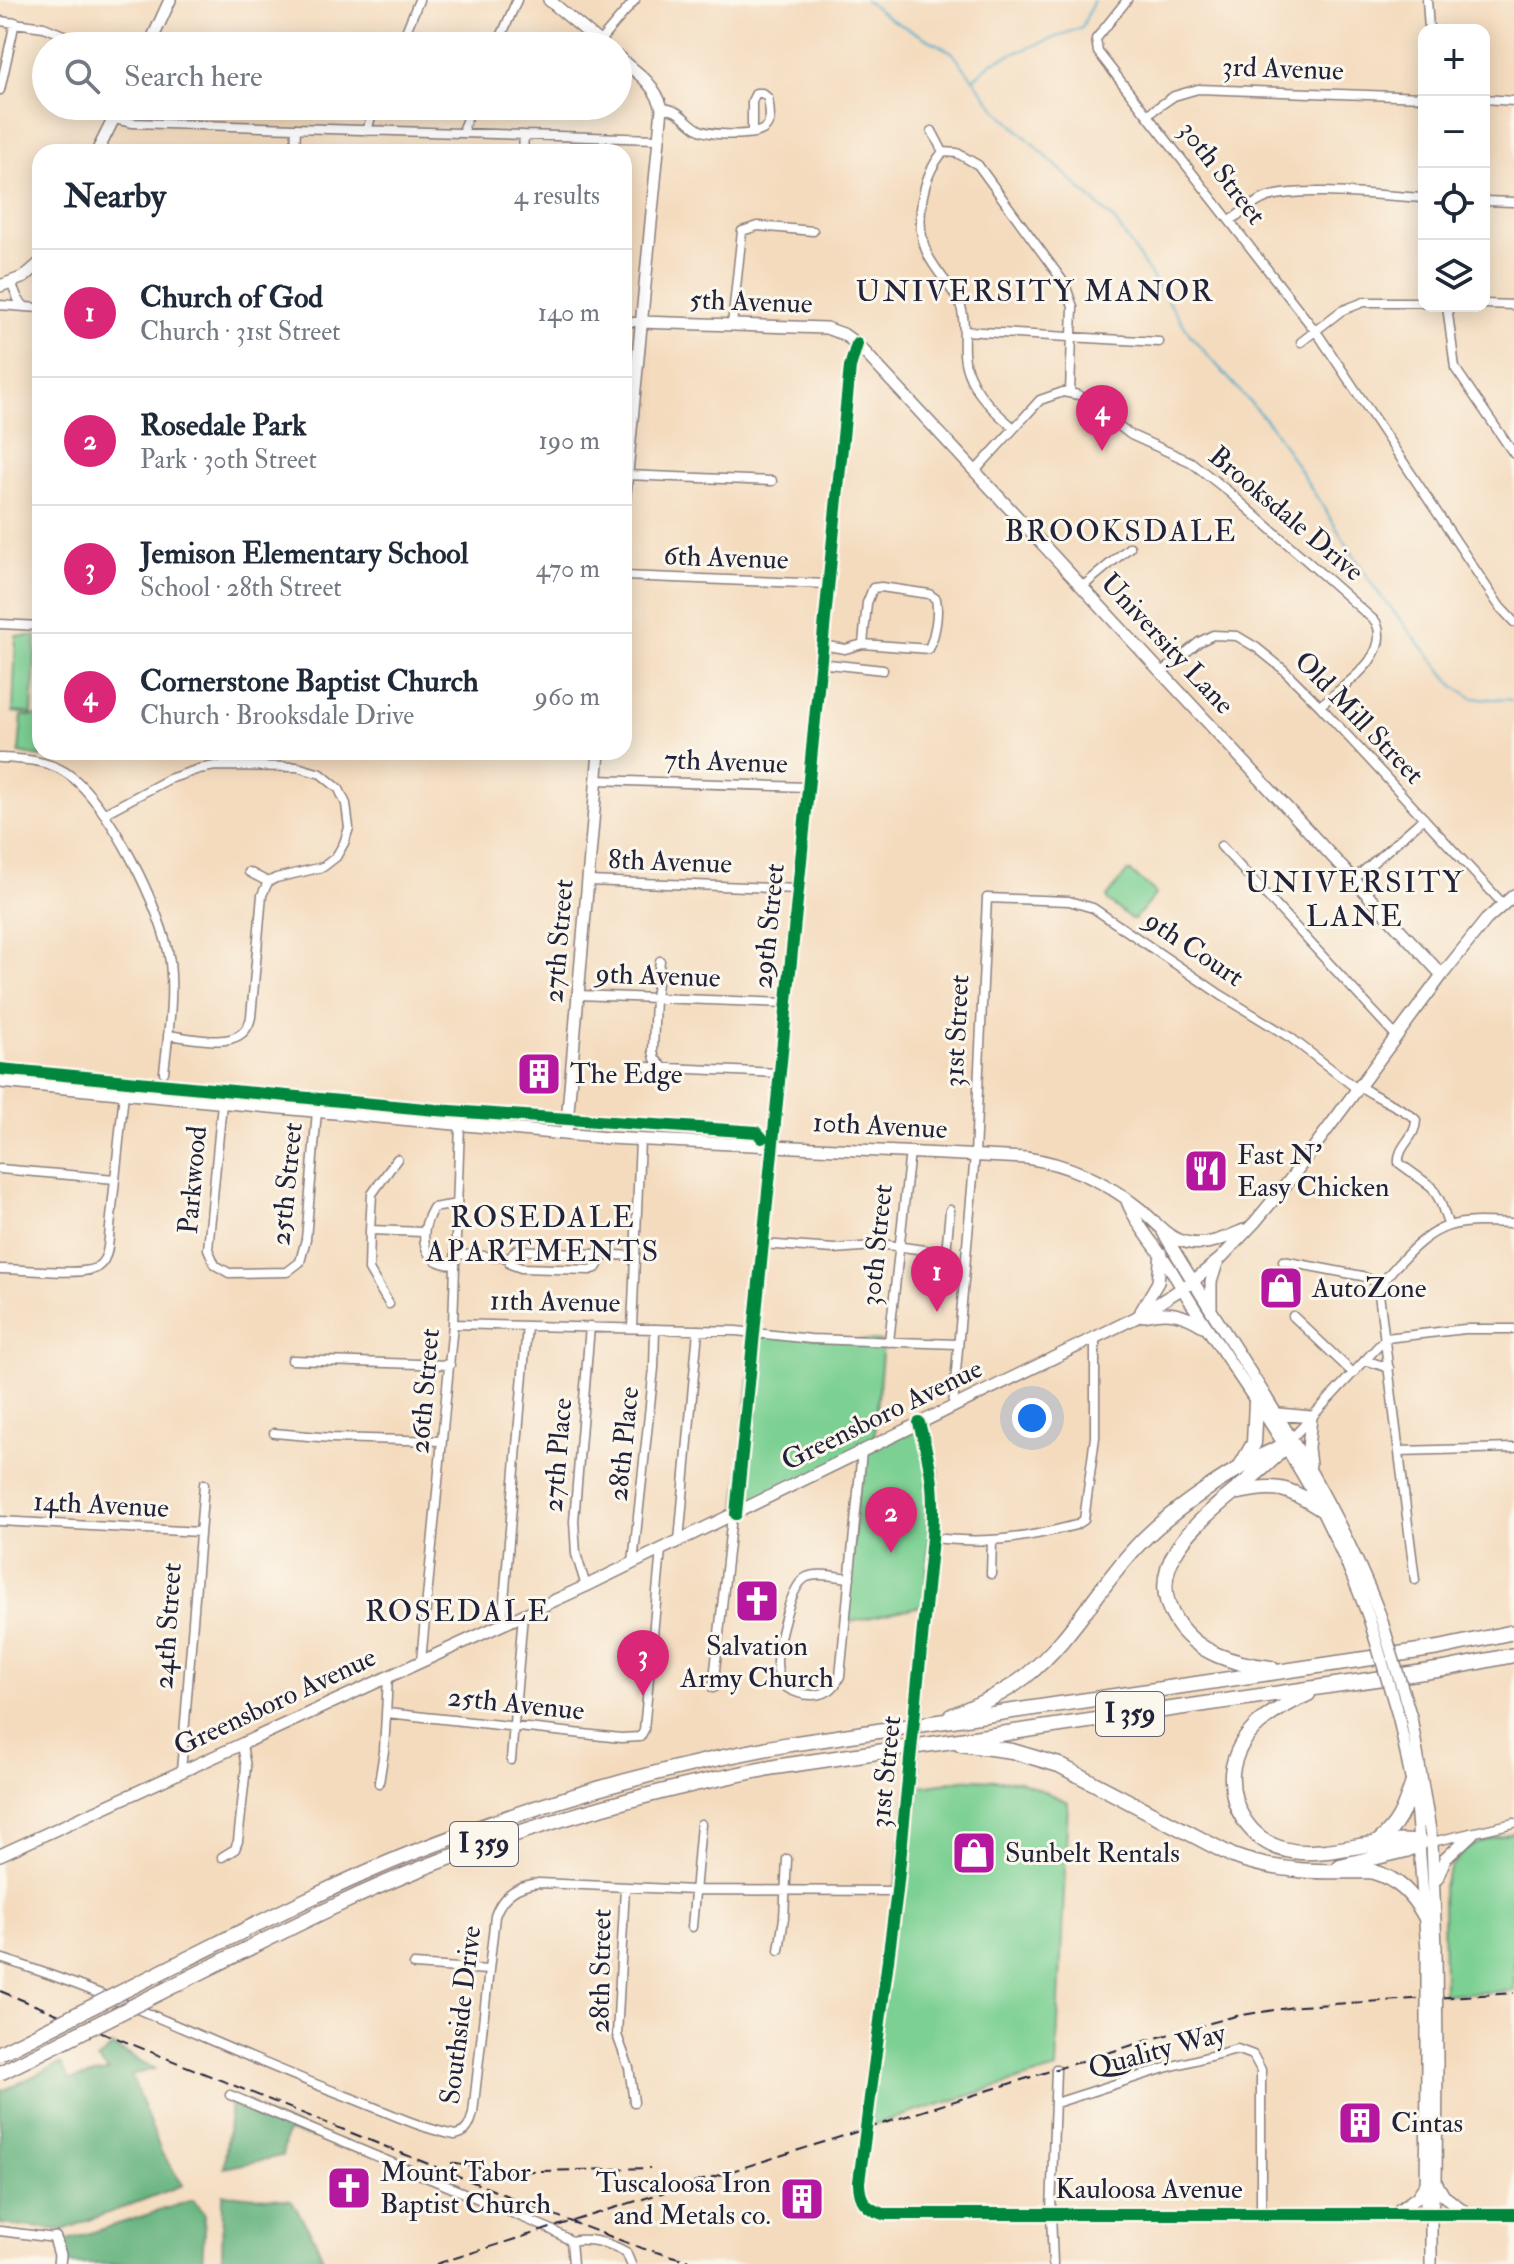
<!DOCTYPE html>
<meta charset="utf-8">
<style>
:root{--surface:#fff;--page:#f2f2f3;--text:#1f2937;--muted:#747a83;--line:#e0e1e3;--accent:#db2777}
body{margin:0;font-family:"IM FELL Double Pica",serif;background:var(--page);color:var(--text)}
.controls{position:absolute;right:24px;top:24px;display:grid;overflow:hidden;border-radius:16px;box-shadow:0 4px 20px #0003}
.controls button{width:72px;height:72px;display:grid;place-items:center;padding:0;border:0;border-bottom:2px solid var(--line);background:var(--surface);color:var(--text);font:40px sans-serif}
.you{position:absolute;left:1032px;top:1418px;width:28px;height:28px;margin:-20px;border:6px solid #fff;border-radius:50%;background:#1a73e8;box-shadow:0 0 0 12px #1a73e833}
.badge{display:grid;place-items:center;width:52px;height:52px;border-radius:50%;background:var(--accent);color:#fff;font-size:26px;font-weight:700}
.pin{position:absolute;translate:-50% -66px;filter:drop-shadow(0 2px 4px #0008)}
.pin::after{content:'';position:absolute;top:42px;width:28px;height:24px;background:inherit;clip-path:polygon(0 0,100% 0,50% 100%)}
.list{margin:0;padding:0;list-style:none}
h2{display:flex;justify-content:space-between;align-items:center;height:104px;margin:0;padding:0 32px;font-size:34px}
h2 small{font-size:26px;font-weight:400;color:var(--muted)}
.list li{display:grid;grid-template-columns:52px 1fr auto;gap:24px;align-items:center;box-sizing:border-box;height:128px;padding:0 32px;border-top:2px solid var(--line)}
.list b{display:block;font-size:30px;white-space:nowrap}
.list p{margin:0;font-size:26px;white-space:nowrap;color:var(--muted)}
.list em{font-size:26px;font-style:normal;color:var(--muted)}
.icon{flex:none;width:44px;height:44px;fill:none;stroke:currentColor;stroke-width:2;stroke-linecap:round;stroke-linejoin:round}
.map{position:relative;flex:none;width:1514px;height:2264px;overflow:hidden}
.search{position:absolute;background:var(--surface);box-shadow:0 4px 20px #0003;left:32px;top:32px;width:600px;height:88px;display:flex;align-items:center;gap:20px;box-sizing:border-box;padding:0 28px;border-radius:44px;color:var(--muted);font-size:30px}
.panel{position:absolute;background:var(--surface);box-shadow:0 4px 20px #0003;left:32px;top:144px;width:600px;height:616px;border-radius:24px}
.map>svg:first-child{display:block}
.green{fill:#7bd093;stroke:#4e7967;stroke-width:2}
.forest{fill:#64b27d;stroke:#436a5c;stroke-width:2}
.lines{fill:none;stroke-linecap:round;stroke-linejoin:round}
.stream{stroke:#4aaac9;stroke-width:2}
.street-casing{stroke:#8b7e7c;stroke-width:11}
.secondary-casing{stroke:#8b7e7c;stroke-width:14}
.highway-casing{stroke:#8b7e7c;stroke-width:17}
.street{stroke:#fff;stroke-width:8}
.secondary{stroke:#fff;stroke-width:11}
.highway{stroke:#fff;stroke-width:14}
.rail{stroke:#22223b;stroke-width:2;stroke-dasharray:12 6;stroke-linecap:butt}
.secondary-bridge-casing{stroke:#8b7e7c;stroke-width:14;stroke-linecap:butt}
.highway-bridge-casing{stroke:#8b7e7c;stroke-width:17;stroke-linecap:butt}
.secondary-bridge{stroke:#fff;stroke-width:11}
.highway-bridge{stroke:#fff;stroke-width:14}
.cycleway-casing{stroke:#fbf7ec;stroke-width:17}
.cycleway{stroke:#00873e;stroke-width:12}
.labels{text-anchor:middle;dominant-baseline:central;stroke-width:6;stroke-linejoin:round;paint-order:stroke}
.shield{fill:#fbf7ec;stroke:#636270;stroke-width:2}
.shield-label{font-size:26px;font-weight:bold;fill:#22223b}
.street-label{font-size:28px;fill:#22223b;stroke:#fbf7ec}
.poi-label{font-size:28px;fill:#22223b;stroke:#fbf7ec;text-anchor:start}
.neighbourhood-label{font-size:30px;letter-spacing:2px;fill:#22223b;stroke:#fbf7ec}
</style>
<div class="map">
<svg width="1514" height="2264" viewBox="0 0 1514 2264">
<rect width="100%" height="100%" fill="#fbf7ec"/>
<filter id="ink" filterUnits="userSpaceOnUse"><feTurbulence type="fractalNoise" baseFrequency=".0125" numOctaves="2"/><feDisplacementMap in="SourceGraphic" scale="16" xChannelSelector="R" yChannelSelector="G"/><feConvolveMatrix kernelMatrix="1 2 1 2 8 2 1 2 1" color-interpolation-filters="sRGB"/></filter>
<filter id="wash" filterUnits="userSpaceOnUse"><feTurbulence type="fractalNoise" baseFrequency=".006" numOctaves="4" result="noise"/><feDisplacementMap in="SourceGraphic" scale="32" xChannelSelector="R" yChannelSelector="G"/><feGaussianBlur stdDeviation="1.8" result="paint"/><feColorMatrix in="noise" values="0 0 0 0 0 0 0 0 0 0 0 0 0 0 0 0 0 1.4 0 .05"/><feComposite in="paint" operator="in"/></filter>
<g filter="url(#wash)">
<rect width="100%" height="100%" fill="#f4dbbe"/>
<path class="green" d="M16,636H36L32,714L13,712Z
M22,716H40L41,757L19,753Z
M1127,872H1131L1154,891L1155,895L1135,919H1131L1108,901L1107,897Z
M753,1334L883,1342L874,1444L919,1423L932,1470L926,1605L846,1623L862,1452L736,1514Z
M970,1779L1020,1781L1068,1802L1056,2069L865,2127L908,1788Z
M1514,1832V1991L1444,1994L1443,1886C1457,1846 1477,1843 1514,1832Z"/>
<path class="forest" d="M113,2046L155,2069L131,2075L162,2154L183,2185L63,2230L0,2224V2092L61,2063L70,2080L109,2071L97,2060Z
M231,2103L313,2132V2137L287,2132L282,2156L224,2168Z
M223,2194L291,2200L315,2240L325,2264H222Z
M193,2200L205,2214L202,2264H67L65,2241Z"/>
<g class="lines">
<path class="stream" d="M865,0L890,19L952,52L997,110L1115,221L1191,336L1272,427L1376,590L1454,686L1473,698L1514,700
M974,78L992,62L1082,27L1094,0"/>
</g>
</g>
<g filter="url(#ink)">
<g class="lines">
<g class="street-casing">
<path id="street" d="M1127,0L1096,39L1098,52L1320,337L1500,607L1514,622
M1427,0L1429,30
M0,21L44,27L90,46
M599,42L635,0
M400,46L419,0
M497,46L517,0
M0,90L15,22
M1484,99L1514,101
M662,108C680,109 685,121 698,129C709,136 757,137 765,128C773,120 769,107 768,98L762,93H756L752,101V133
M1148,114L1174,96L1198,89L1424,97
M114,119L133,123L657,139
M367,131L374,106
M932,131L943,152
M465,133L464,126L472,106
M295,152L296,128
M523,152L524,135
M1484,201L1514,202
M1231,220C1242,212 1254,202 1268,197C1304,186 1383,196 1424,198
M11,282L18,299L25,307L40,308
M1484,304L1514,305
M0,305L25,307
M1447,306L1455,368L1514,454
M624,322H640
M732,325L742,231L758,226L813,231
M964,331L1159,342
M1301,342L1341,311L1364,302H1424
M1014,428C991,409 965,384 964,353C963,337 966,319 960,304C952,287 938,274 929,257C913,227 921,177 943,152L957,153L978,165L1065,284L1073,307L1070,392
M976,470L1040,400L1063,392L1079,395L1131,435L1191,462L1229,492L1376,622C1392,657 1342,686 1320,706
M626,475L772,481
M624,576L827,584
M881,587L929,594L936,599C939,614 935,635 929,649L863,644L867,603L873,588Z
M1082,587L1130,547
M0,624L40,626
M821,645L845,649L863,644
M819,663L883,670
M1161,673L1199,642L1213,635L1237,636L1257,648L1283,669L1320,706L1503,904
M0,758C22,759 46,760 65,772C107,798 164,913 170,962C174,998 168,1036 164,1072
M596,780L807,787
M105,813L169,779L199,769L215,766L297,767L321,774L339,789L346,804L349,828L344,843L336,857L323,867L276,878L268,882L262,895L251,1017C244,1053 195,1038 168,1035
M1221,846L1397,1037
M249,872L268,882
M588,881L797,889
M1352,881L1424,818
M660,961L655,998L653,1051L655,1059L663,1067
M578,995L785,1003
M647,1067L778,1073
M1360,1086C1375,1098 1407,1109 1416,1120C1416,1138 1397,1146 1399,1163L1432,1187L1440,1201L1448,1224
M222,1103L208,1249L215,1265L229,1273L287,1272L300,1262L306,1239L317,1111
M0,1169L115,1179
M370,1230L423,1232
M762,1244L834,1249L888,1245L946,1253L942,1292
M946,1253L950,1210
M456,1254L510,1258L516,1250L635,1256
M510,1258V1264L521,1268L590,1270L596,1268L605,1254
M1283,1261L1362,1276L1381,1284
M455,1265C419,1264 419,1233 433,1208L457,1204
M0,1269C20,1269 80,1276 96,1268C104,1263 107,1255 108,1247L124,1093
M389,1304L369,1270L370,1230L372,1194L397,1159
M1293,1316L1353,1373
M453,1324L736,1331L811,1339L957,1344
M632,1328L640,1140
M889,1342L910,1151
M292,1360L450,1365
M1365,1360L1389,1368
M953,1406L975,1154L987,898L1069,901L1093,908L1221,995L1291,1038L1357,1089
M274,1433L331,1438L442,1441
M1292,1438L1386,1338L1465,1329H1514
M1399,1451L1514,1448
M736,1514L850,367L857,344
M0,1521L200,1532
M932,1538C987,1544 1023,1539 1076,1525L1084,1520L1095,1437V1337
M679,1541L698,1330
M633,1563L654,1368L655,1329
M991,1574L992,1541
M850,1578C838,1577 819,1572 807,1577C790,1584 777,1645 777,1663C777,1672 780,1679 784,1686C803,1698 830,1701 840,1676L862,1451
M1415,1580L1379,1294C1382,1280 1390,1273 1399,1263C1441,1218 1457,1221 1514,1223
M586,1586L576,1554L574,1521L590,1326
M502,1625L527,1326
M421,1661L453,1324L460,1124
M713,1688L732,1516
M387,1713L621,1738L640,1737L644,1730L661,1550
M511,1760L523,1614
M181,1772L204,1484
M379,1783L384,1751L388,1677
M1432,1842L1514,1823
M222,1857L235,1849L238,1841L246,1767L242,1745
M625,1888L617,2035L629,2068L634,2102
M692,1927L701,1824
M779,1950L784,1918L787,1859
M0,1958C119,1995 229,2052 346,2096C381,2109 418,2128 455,2135C467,2133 470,2125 473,2113L495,1916C502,1895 518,1885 539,1883L694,1890L897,1891
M414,1965L488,1970
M230,2095L550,2229L571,2241L573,2264
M1056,2103L1165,2068L1237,2049L1253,2055L1261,2070V2213
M0,2231L55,2238
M571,2241C589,2237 610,2243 626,2252L631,2264
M1053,2264L1051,2213L1056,2069"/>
</g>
<g class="secondary-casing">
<path id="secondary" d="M549,0L604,46
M149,46L170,0
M618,57C637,72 655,84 662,108L624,503
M97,152L120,106
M0,286L24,277L40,263
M640,322L826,328L843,334L857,344L1442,975
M0,1082L607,1138L1026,1158C1069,1164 1105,1181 1139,1208C1157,1222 1166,1239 1190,1243C1209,1246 1227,1237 1244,1230
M566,1134L599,752
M1127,1201C1137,1227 1159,1249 1173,1273C1215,1345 1267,1412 1308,1484C1331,1527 1352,1572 1369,1618
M1163,1232C1238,1359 1327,1477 1380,1615
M1211,1308V1282L1217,1263
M1141,1311L1158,1282L1161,1253
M1144,1316C1167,1310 1182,1313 1203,1326
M1279,1414L1311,1417L1308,1448L1310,1465
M919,1423L932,1470L934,1502L919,1681
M1411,1717L1432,1842L1436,1949
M1399,1719L1416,1803L1427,1950
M910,1776L897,1891L859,2182C859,2200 866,2209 883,2214H1514
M0,1855L586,1586L1135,1318L1192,1282L1220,1259L1255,1222L1289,1181L1442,975L1486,920L1514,895
M1437,1879L1445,1859L1472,1834
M1427,2061L1426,2204L1431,2213
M1437,2184L1444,2196L1467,2213
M1395,2213L1417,2197L1426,2184
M55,2238L60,2255L59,2264
M1431,2264V2213L1436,2182L1437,2062"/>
</g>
<g class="highway-casing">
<path id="highway" d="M1241,1466L1254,1443L1256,1402
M1239,1492C1277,1483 1289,1488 1321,1509
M1271,1668C1235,1664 1197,1654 1176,1621C1130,1547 1243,1495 1281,1450
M1308,1694C1273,1710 1237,1731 1232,1773C1231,1790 1235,1806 1244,1820C1286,1883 1363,1832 1421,1843
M951,1716C977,1705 1004,1694 1026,1676C1071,1640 1099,1586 1138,1545C1171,1510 1239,1464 1284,1446
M961,1744L1012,1751L1059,1765L1233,1856C1279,1873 1322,1872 1371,1871C1398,1879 1412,1893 1426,1918
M1374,1845C1398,1828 1404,1810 1413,1782
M1340,1866L1406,1850L1420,1844
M187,1959C261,1922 335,1884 412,1853C534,1804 661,1767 790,1744L1439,1648L1514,1632
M209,1968C280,1933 351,1896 425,1867C538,1822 655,1790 775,1767L1444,1669L1514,1655"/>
</g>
<use href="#street" class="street"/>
<use href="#secondary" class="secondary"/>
<use href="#highway" class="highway"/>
<path class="rail" d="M0,1991L572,2222L641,2248L702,2264
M451,2163L501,2172L650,2168
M436,2264L1152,2039L1236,2016L1300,2006L1514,1993"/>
<g class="secondary-bridge-casing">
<path id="secondary-bridge" d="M1380,1615L1411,1717
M1369,1618L1399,1719
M910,1776L919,1681
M1436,1949L1437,2062
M1427,2061V1950"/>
</g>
<g class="highway-bridge-casing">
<path id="highway-bridge" d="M0,2053L187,1959
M0,2073L209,1968"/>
</g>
<use href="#secondary-bridge" class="secondary-bridge"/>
<use href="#highway-bridge" class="highway-bridge"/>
<g class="cycleway-casing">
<path id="cycleway" d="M0,1069L436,1110L757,1132L762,1138
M919,1423C932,1468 935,1491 932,1538L897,1891L859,2182C859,2200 866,2209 883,2214H1514
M736,1514L850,367L857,344"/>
</g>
<use href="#cycleway" class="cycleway"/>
</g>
</g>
<defs>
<g id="building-square" transform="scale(2.3)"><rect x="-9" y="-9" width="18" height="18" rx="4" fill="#b5179e" stroke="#fbf7ec"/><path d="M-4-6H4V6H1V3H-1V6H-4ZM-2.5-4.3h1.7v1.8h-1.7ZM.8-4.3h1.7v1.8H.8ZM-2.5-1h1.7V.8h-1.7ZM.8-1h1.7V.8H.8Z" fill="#fff"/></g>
<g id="restaurant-square" transform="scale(2.3)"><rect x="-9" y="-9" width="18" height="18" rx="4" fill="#b5179e" stroke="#fbf7ec"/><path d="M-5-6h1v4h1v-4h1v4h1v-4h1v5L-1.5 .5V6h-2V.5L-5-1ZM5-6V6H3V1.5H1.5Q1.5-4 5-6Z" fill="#fff"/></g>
<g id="shop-square" transform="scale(2.3)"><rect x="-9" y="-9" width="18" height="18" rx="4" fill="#b5179e" stroke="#fbf7ec"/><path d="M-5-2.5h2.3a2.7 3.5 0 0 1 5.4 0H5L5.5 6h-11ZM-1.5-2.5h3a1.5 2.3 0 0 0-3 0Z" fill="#fff"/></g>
<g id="church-square" transform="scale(2.3)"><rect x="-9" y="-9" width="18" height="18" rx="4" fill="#b5179e" stroke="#fbf7ec"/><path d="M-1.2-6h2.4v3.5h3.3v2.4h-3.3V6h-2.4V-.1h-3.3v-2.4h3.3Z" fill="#fff"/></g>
</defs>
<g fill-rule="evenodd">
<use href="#building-square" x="539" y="1074"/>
<use href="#restaurant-square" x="1206" y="1171"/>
<use href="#shop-square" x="1281" y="1288"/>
<use href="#church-square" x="757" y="1601"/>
<use href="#shop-square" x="974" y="1853"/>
<use href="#building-square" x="1360" y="2123"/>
<use href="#church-square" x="349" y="2188"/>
<use href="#building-square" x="802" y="2199"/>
</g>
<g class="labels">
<g class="shield">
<rect x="1096" y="1692" width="68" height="44" rx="6"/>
<rect x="450" y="1822" width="68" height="44" rx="6"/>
</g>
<g class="shield-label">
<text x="1130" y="1714">I 359</text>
<text x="484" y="1844">I 359</text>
</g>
<g class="street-label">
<text transform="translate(1283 69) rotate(2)">3rd Avenue</text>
<text transform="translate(1222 173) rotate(52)">30th Street</text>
<text transform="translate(751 302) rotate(2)">5th Avenue</text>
<text transform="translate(1286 514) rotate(40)">Brooksdale Drive</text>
<text transform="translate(726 558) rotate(2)">6th Avenue</text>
<text transform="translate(1167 644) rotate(47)">University Lane</text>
<text transform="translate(1359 718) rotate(46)">Old Mill Street</text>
<text transform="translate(726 762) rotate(2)">7th Avenue</text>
<text transform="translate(670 862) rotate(2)">8th Avenue</text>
<text transform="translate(769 926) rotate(-84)">29th Street</text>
<text transform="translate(559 941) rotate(-85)">27th Street</text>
<text transform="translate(1194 949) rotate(34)">9th Court</text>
<text transform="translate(658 976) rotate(2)">9th Avenue</text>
<text transform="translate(957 1031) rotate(-87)">31st Street</text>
<text transform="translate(880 1126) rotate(3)">10th Avenue</text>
<text transform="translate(193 1180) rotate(-85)">Parkwood</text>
<text transform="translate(287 1184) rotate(-84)">25th Street</text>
<text transform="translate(877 1245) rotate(-84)">30th Street</text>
<text transform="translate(555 1302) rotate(1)">11th Avenue</text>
<text transform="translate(425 1391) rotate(-85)">26th Street</text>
<text transform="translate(882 1415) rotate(-26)">Greensboro Avenue</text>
<text transform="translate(624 1444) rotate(-84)">28th Place</text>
<text transform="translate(558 1455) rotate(-85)">27th Place</text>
<text transform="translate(101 1505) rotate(3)">14th Avenue</text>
<text transform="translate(168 1626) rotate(-86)">24th Street</text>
<text transform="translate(275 1702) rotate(-25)">Greensboro Avenue</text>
<text transform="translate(516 1704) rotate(6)">25th Avenue</text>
<text transform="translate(886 1772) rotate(-84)">31st Street</text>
<text transform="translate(601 1971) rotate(-89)">28th Street</text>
<text transform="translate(461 2015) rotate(-83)">Southside Drive</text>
<text transform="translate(1157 2051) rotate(-15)">Quality Way</text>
<text x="1149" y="2189">Kauloosa Avenue</text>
</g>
<g class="poi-label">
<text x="570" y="1074">The Edge</text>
<text x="1237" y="1155">Fast N'<tspan x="1237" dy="32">Easy Chicken</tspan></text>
<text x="1312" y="1288">AutoZone</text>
<text x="757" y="1646" text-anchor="middle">Salvation<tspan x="757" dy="32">Army Church</tspan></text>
<text x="1005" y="1853">Sunbelt Rentals</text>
<text x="1391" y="2123">Cintas</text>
<text x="380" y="2172">Mount Tabor<tspan x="380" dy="32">Baptist Church</tspan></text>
<text x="771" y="2183" text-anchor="end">Tuscaloosa Iron<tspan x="771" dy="32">and Metals co.</tspan></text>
</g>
<g class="neighbourhood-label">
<text x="1035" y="291">UNIVERSITY MANOR</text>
<text x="1121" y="531">BROOKSDALE</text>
<text x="1355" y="882">UNIVERSITY<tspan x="1355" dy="34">LANE</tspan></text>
<text x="543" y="1217">ROSEDALE<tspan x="543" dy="34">APARTMENTS</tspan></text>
<text x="458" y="1611">ROSEDALE</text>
</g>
</g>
</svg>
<div class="controls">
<button>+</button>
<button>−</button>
<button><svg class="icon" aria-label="locate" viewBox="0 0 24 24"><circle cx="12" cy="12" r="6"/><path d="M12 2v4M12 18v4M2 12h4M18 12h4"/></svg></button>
<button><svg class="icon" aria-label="layers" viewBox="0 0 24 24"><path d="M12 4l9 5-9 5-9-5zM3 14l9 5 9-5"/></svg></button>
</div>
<div class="you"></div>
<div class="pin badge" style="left:937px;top:1312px">1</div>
<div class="pin badge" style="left:891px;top:1553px">2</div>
<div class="pin badge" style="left:643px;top:1696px">3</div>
<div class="pin badge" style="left:1102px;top:451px">4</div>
<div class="search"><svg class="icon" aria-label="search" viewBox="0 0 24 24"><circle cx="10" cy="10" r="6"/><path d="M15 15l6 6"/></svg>Search here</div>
<section class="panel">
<h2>Nearby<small>4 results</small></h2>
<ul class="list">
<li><span class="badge">1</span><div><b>Church of God</b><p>Church · 31st Street</p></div><em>140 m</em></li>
<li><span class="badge">2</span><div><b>Rosedale Park</b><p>Park · 30th Street</p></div><em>190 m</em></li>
<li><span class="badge">3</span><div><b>Jemison Elementary School</b><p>School · 28th Street</p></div><em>470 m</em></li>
<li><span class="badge">4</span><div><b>Cornerstone Baptist Church</b><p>Church · Brooksdale Drive</p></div><em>960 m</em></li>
</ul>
</section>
</div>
